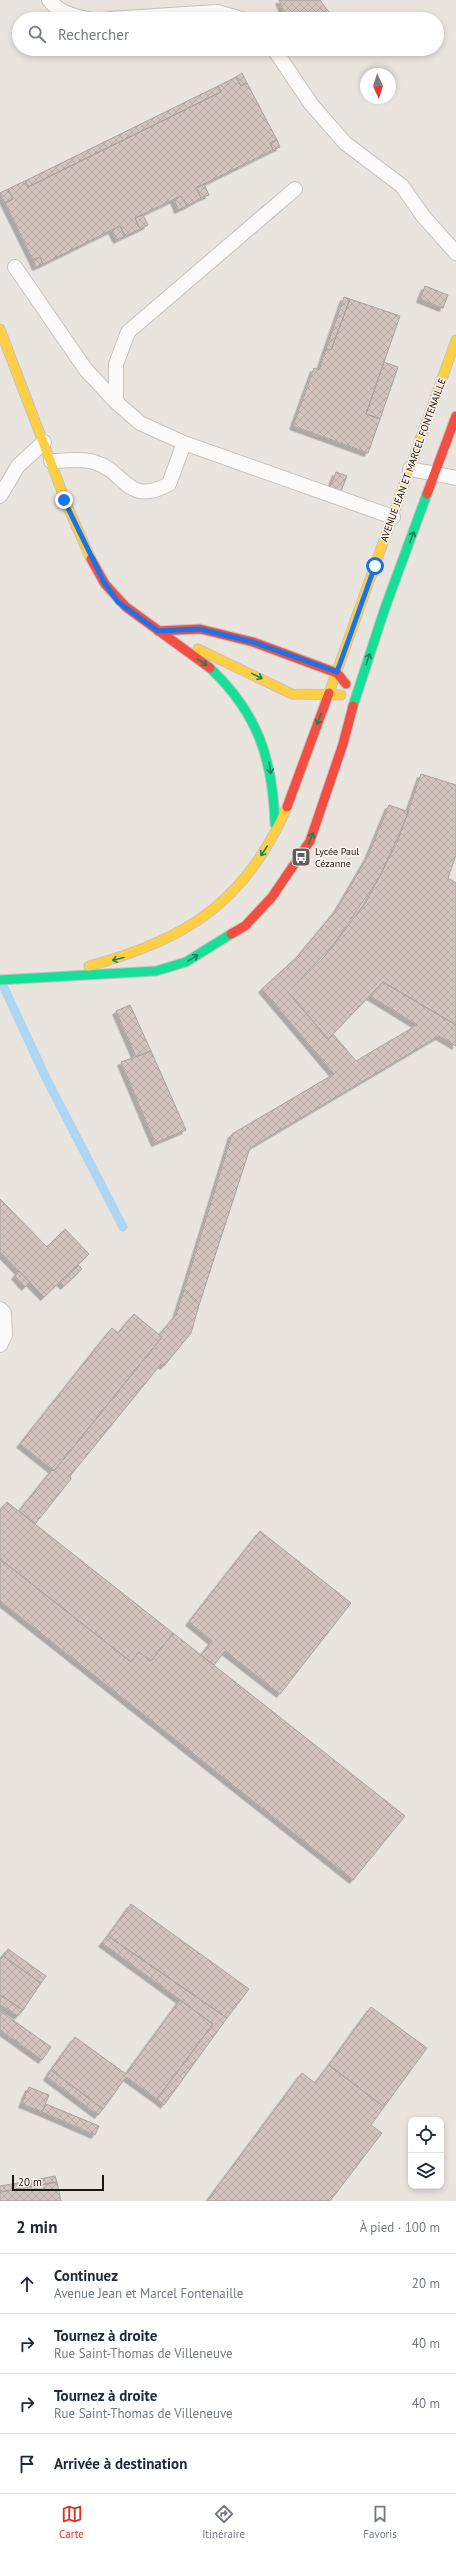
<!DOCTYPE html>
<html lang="fr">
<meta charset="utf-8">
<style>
:root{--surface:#fff;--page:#f6f6f7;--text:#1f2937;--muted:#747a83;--line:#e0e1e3;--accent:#d93025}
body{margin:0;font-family:"PT Sans",sans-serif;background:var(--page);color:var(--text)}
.controls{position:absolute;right:12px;bottom:12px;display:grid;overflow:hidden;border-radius:8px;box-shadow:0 2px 6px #0003}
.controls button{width:36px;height:36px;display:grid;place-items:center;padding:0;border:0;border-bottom:1px solid var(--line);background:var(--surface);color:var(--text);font:20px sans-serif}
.compass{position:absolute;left:360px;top:68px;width:36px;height:36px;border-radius:50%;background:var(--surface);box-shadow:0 2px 6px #0003;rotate:176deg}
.scale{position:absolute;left:12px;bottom:10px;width:92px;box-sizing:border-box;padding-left:4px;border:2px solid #191613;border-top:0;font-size:11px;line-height:14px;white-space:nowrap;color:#191613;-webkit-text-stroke:3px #fbf1e8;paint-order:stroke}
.stop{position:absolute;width:12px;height:12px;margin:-9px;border:3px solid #1a73e8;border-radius:50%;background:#fff}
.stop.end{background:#1a73e8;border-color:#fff;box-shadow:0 1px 4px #0008}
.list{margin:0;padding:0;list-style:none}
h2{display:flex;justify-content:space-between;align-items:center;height:52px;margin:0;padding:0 16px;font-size:17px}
h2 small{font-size:13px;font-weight:400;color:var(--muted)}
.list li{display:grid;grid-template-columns:26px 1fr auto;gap:12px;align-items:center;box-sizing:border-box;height:60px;padding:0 16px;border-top:1px solid var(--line)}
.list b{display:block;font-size:15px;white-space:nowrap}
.list p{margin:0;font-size:13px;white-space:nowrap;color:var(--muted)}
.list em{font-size:13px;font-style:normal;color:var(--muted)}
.icon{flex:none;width:22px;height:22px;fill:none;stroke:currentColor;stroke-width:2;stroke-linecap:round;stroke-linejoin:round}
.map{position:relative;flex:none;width:456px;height:2201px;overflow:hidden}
.search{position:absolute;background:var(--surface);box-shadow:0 2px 6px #0003;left:12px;right:12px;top:12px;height:44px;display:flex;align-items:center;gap:10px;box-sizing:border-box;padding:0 14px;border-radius:22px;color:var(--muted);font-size:15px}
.sheet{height:292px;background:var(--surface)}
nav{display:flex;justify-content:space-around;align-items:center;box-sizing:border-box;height:56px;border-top:1px solid var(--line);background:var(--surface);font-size:11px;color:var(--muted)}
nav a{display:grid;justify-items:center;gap:2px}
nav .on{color:var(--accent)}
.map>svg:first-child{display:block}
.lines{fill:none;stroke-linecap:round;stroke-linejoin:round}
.stream{stroke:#aed5f2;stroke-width:9}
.building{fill:url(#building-cross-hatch);stroke:#a7a39f;filter:url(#shadow)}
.lane-casing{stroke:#c6c2be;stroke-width:16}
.fast-casing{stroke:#c6c2be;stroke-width:11}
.slow-casing{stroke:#c6c2be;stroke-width:11}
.jam-casing{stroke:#c6c2be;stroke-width:11}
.lane{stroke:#fcfbfa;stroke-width:14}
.fast{stroke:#16e098;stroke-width:9}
.slow{stroke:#ffcf43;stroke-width:9}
.jam{stroke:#f24e42;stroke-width:9}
.oneway{stroke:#17855c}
.route{stroke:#1a73e8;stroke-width:5}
.labels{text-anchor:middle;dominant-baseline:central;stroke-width:3.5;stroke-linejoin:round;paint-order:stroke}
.street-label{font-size:10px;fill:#191613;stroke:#fbf1e8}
.poi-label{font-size:10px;fill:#191613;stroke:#fbf1e8;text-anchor:start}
</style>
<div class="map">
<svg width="456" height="2201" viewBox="0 0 456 2201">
<defs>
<pattern id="building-cross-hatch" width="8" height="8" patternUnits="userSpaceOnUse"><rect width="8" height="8" fill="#d3c4bd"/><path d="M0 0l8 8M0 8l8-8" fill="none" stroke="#b5a8a2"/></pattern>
<filter id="shadow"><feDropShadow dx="-3.5" dy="3.5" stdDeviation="0" flood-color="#0004"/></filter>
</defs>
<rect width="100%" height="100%" fill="#eae4df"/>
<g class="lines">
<path class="stream" d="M0,979L46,1078L123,1227"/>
</g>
<path class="building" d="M279,0H320L334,19H287Z
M242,73L247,83L241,86L236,77Z
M236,77L241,86L247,83L277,140L270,143L273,150L196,188L201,198L187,206L181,196L135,218L140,229L125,236L120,226L43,264L40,257L33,260L5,203L13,199L8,189L25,181L28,187L221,92L218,86Z
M218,86L221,92L28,187L25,181Z
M277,140L280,147L273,150L270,143Z
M204,184L209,195L201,198L196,188Z
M8,189L13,199L5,203L0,193Z
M181,196L187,206L178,210L174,199Z
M143,215L148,225L140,229L135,218Z
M120,226L125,236L117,240L112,230Z
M40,257L43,264L36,267L33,260Z
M425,286L448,295L443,308L420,299Z
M344,297L350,299L331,350L326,349Z
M350,299L400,316L366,414L380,419L368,453L293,426L314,368L319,370L326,349L331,350Z
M384,362L398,367L380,419L366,414Z
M336,472L347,476L341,491L330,487Z
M421,774L456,785V855L448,878L456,883V1025L383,982L328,1039L288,992L326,955L366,902L397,843Z
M389,805L409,812L379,878L334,944L288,992L328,1039L333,1034L356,1061L417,1025L370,996L383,982L456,1025V1046L439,1036L250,1148L199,1305L184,1290L232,1134L334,1074L262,989L298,956L337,909L368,856Z
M130,1005L151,1051L136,1057L116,1011Z
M151,1051L186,1130L155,1143L121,1062Z
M0,1199L47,1247L65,1229L89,1254L44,1297L0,1252Z
M78,1265L82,1269L64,1286L60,1282Z
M19,1271L30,1282L25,1287L15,1276Z
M184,1290L199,1305L191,1333L164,1366L161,1364L70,1476L71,1479L35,1524L19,1511L52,1470L54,1471L162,1337L159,1335L176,1315Z
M134,1314L162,1337L54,1471L20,1444L112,1328L118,1333Z
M7,1502L173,1633L151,1661L139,1652L131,1662L0,1559V1510Z
M260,1531L351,1603L280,1694L225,1651L214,1665L201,1655L212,1641L189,1622Z
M0,1559L131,1662L139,1652L151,1661L173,1633L405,1816L353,1880L0,1601Z
M131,1904L249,1989L227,2018L108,1936Z
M108,1936L227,2018L164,2105L157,2099L213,2024L102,1943Z
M8,1949L46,1976L41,1983L3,1956Z
M3,1956L41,1983L23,2010L0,1995V1959Z
M0,1995L23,2010L18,2016L0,2005Z
M180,2000L213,2024L157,2099L126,2077L103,2109L51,2070L75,2037L126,2074Z
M371,2007L427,2048L384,2107L329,2065Z
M0,2011L51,2047L42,2060L0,2030Z
M329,2065L384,2107L371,2125L382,2133L330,2201H207L302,2073L315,2083Z
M51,2070L103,2109L98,2115L47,2077Z
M29,2087L49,2095L42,2112L22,2104Z
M46,2104L99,2126L95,2135L42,2112Z
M55,2176L57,2182L30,2187L29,2181Z
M29,2181L30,2187L0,2192V2186Z
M57,2182L61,2201H0V2192Z"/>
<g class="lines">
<g class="lane-casing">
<path id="lane" d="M49,0C59,12 72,16 88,19
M109,19L217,12L242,19
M274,49L311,104L345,143L402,186L423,216L456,253
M295,189L128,332L116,364V402L140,423L184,443L393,517
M15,267L86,370L116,402
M51,461C65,461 81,458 94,462C126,471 126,507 169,484L184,443
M410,469L456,478
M0,496L18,466L44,442
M0,1309L4,1313L5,1335L0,1345"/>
</g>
<g class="fast-casing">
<path id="fast" d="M210,668C258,713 273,760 275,824
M353,706L385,608L427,494
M0,980L156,971L186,962L231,934"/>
</g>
<g class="slow-casing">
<path id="slow" d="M0,329L69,510L91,559
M198,649L292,694L341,695
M329,693L456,340
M89,966C186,940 246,902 287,807"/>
</g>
<g class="jam-casing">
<path id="jam" d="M427,494L456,416
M91,559L105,584L126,607L210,668
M158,631L200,629L253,642L337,673L346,684
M287,807L329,693
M231,934L245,926L272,897L310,841L343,744L353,706"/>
</g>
<use href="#lane" class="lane"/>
<use href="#fast" class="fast"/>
<use href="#slow" class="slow"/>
<use href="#jam" class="jam"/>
</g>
<defs><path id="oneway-shaft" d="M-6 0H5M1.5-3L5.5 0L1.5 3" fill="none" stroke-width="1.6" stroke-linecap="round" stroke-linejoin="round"/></defs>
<g class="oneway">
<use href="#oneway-shaft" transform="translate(412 537) rotate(-69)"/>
<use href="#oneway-shaft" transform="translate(368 659) rotate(-72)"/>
<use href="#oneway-shaft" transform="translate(202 662) rotate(35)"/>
<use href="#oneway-shaft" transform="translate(257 676) rotate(26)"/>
<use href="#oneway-shaft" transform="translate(319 719) rotate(111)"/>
<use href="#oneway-shaft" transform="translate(270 768) rotate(81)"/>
<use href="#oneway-shaft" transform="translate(311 838) rotate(-68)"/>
<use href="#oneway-shaft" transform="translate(264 851) rotate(124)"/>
<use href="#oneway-shaft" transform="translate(193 958) rotate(-31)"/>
<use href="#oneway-shaft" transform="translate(118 959) rotate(166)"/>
</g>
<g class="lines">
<path class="route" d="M64,500L104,582L118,602L158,631L200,629L253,642L337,672L375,566"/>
</g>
<defs>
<g id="bus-square" transform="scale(1)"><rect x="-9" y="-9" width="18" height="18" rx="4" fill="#625e5a" stroke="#fbf1e8"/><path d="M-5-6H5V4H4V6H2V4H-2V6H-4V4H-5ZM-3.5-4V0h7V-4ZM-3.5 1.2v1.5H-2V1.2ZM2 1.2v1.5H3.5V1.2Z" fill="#fff"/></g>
</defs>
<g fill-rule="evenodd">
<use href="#bus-square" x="301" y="857"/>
</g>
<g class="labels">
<g class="street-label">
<text transform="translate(413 460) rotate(-70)">AVENUE JEAN ET MARCEL FONTENAILLE</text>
</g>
<g class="poi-label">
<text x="315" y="851">Lycée Paul<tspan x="315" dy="12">Cézanne</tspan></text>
</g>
</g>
</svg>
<div class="controls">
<button><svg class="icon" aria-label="locate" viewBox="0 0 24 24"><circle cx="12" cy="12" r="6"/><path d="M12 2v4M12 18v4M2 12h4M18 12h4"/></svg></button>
<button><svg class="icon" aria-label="layers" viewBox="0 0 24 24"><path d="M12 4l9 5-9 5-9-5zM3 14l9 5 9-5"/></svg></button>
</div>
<svg class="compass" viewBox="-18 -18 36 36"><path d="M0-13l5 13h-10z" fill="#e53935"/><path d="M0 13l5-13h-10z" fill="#747a83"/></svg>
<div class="scale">20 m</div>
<div class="stop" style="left:375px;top:566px"></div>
<div class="stop end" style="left:64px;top:500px"></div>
<div class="search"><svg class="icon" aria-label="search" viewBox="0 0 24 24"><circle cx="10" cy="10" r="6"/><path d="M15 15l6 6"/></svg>Rechercher</div>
</div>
<section class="sheet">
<h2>2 min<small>À pied · 100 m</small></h2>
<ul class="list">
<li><svg class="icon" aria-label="ahead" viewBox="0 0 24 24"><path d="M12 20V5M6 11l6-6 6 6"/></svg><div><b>Continuez</b><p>Avenue Jean et Marcel Fontenaille</p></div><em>20 m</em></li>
<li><svg class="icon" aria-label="right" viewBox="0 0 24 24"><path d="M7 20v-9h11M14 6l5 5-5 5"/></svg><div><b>Tournez à droite</b><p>Rue Saint-Thomas de Villeneuve</p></div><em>40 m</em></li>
<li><svg class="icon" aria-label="right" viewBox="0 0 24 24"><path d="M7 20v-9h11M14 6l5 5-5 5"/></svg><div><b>Tournez à droite</b><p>Rue Saint-Thomas de Villeneuve</p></div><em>40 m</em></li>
<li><svg class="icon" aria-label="arrive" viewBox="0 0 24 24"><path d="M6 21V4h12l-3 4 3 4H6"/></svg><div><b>Arrivée à destination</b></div></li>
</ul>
</section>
<nav>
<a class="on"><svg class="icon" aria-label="map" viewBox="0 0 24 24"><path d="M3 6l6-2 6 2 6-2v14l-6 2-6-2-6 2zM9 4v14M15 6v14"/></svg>Carte</a>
<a><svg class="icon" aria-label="directions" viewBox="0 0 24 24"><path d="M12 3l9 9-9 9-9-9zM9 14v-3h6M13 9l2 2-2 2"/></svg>Itinéraire</a>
<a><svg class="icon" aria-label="saved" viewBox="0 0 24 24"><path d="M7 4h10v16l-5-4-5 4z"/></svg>Favoris</a>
</nav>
